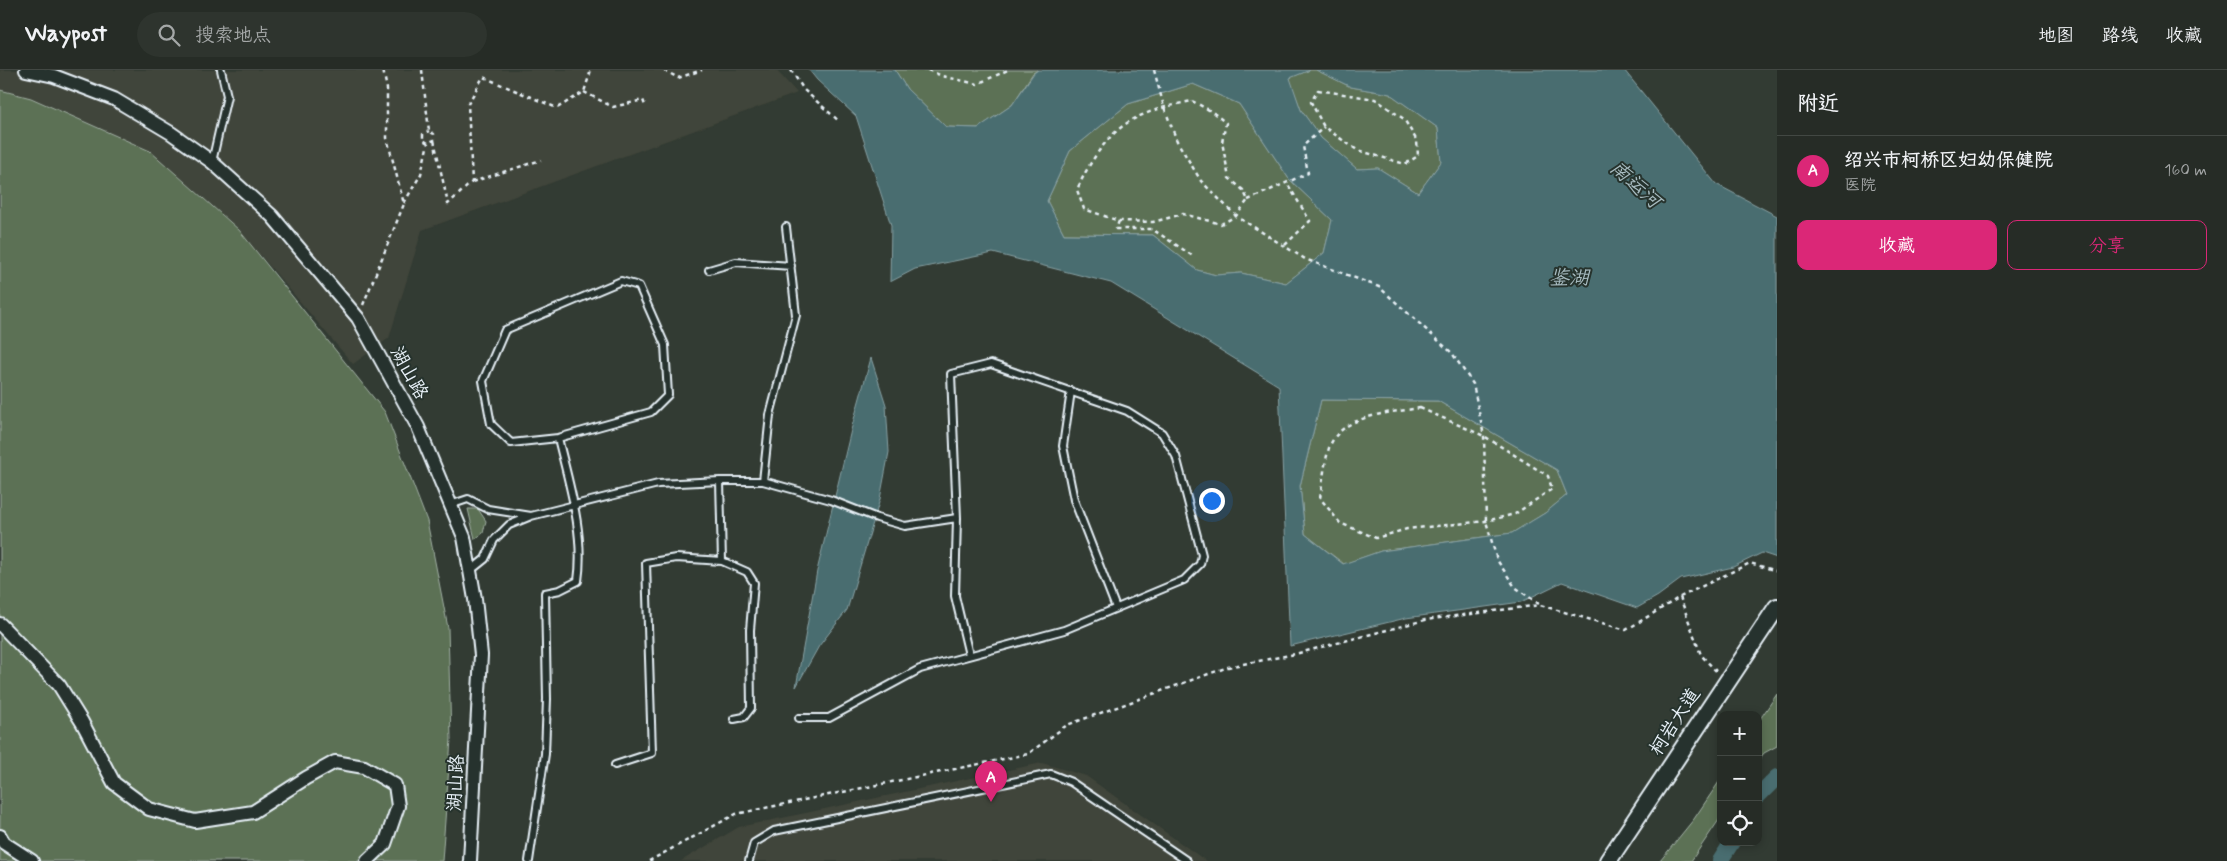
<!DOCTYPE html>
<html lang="zh">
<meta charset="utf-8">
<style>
:root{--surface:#262c26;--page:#2e342e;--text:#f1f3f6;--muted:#a4a7a7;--line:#424843;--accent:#db2777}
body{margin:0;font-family:Mynerve,"LXGW WenKai TC",sans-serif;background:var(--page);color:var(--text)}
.controls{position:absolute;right:15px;bottom:15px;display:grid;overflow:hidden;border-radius:10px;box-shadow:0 2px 8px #0003}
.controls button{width:45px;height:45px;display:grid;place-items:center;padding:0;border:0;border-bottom:1px solid var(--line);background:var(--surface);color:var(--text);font:25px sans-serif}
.you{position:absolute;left:1211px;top:430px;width:18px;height:18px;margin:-12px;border:4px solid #fff;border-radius:50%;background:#1a73e8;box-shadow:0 0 0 8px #1a73e833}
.badge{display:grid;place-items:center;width:32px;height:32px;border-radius:50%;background:var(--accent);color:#fff;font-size:16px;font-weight:700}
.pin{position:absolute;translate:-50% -41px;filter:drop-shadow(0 1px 2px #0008)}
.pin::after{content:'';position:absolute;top:26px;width:18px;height:15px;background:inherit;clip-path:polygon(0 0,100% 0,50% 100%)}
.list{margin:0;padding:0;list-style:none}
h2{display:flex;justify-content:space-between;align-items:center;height:65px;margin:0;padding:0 20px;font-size:21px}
h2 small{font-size:16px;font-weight:400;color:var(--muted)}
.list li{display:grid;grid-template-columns:32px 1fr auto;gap:15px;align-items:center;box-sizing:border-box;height:70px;padding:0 20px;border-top:1px solid var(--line)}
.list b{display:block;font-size:19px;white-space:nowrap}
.list p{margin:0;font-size:16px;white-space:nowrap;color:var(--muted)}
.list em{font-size:16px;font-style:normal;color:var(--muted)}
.actions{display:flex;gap:10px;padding:15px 20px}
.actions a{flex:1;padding:11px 0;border:1px solid var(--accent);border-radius:10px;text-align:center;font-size:18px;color:var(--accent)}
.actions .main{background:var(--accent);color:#fff}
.icon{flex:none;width:28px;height:28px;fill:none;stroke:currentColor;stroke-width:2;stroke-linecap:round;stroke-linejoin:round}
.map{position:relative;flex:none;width:1777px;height:791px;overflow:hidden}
header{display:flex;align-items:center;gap:30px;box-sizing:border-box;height:70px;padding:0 25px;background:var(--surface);border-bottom:1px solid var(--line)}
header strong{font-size:24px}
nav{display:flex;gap:28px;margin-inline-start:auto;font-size:18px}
.search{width:350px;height:45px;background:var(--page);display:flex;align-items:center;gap:12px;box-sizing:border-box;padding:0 18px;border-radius:28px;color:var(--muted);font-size:19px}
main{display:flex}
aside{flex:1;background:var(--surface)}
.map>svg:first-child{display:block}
.built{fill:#41453a}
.green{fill:#5c7154;stroke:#a2b1a6}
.water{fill:#496d6f;stroke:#89a2a6;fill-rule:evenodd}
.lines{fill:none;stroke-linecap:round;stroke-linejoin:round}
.canal{stroke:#496d6f;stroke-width:16}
.service-casing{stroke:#e8f1f8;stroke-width:10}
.minor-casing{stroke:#e8f1f8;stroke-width:16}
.tertiary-casing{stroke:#e8f1f8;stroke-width:20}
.path{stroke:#e8f1f8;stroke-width:2.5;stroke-dasharray:4 4;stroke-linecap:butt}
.service{stroke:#26332d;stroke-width:6}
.minor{stroke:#26332d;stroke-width:12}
.tertiary{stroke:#26332d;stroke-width:16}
.labels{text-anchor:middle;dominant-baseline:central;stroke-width:4;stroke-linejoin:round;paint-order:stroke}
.street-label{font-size:19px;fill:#e8f1f8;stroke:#26332d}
.water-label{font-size:20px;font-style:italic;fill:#a8bcc1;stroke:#26332d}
</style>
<header>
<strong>Waypost</strong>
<div class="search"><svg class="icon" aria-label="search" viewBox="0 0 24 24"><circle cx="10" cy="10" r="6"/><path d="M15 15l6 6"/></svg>搜索地点</div>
<nav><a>地图</a><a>路线</a><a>收藏</a></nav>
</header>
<main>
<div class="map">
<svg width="1777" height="791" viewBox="0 0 1777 791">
<rect width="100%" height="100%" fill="#323b33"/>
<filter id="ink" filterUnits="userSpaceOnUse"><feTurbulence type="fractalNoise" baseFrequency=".02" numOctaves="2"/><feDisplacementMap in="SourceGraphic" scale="10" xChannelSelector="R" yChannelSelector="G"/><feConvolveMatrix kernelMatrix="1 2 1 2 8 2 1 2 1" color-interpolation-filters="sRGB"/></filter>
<g filter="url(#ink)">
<path class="built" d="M0,0H776L797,23L422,160L389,268L353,294L239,160L150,81L31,28L0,20Z
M1042,693L1086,706L1206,791H681L739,757Z"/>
<path class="green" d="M895,0H1038L1033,3L1012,35L978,58L946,57L907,19Z
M1310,0H1316L1351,17L1390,24L1438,58L1441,92L1418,123L1378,98L1357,99L1321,68L1301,40L1289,8Z
M1193,14L1239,34L1289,109L1332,150L1324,183L1286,213L1241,203L1216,205L1197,200L1153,165L1064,164L1047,131L1070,81L1128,34Z
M0,20L31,28L150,81L239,160L385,342L427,451L448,558L451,669L442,791H0Z
M1321,330L1438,331L1557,400L1567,425L1545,443L1512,463L1381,481L1344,494L1305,464L1300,416Z
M468,439H478L486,451L483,463L475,469Z
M1777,624V676L1764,683L1758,691V652Z
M1721,709V747L1691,791H1660L1694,749Z"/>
<path class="water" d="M809,0H895L907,19L946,57L978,58L1012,35L1034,3L1038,0H1310L1290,8L1301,40L1321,68L1357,99L1378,98L1418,123L1441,92L1438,58L1390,24L1351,17L1316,0H1624L1716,114L1777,146V488L1762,483L1733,497L1681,509L1658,526L1637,538L1562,512L1521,532L1406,548L1290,576L1279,316L1111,213L993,183L915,199L890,212L891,155L856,46L817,10ZM1193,14L1239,34L1289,109L1332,150L1324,183L1286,213L1241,203L1216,205L1197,200L1153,165L1064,164L1047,131L1070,81L1128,34ZM1321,330L1438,331L1557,400L1567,425L1545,443L1512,463L1381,481L1343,494L1305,464L1300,416Z
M871,288L886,335L889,382L880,429L847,540L819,576L796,617L817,501L851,360Z"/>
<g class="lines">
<path class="canal" d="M1758,726L1777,707
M1720,791L1732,772"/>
<g class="service-casing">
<path id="service" d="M212,92L227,26L221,0
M709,200L736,192L791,196
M621,211L639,216L665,275L668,325L651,342L558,368L511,373L491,354L483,311L505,260Z
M1071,321L1063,376L1074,430L1116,538
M720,411L722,491
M763,411L770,345L796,245L786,157
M450,435L468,429L488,439L531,446L509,455L494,470L485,489L470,501
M531,446L658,414L720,411H763L831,430L877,448L905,456L957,448
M799,648H829L920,599L1064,560L1184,510L1200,494L1202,485L1176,386L1162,363L1127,341L991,294L951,304L957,448L955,526L969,585
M615,695L652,683L646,493L676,488L722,491L747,502L754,513L750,560L751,638L744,647L734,649
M529,791L545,684L547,629L545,523L560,520L578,511C585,464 569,414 558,368
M749,791L754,773L774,761L1051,704L1071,712L1187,791"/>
</g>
<g class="minor-casing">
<path id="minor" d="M26,0L54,6L114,29L171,63L212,92L272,146L358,248L418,357L464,467L475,529L481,585L470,791
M0,554L59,615L82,652L114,713L149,739L195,751L253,742L306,708L335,692L364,697L395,715L398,736L385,774L367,791
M0,766L4,773L32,791"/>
</g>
<g class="tertiary-casing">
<path id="tertiary" d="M1608,791L1777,537"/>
</g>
<path class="path" d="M422,0L429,61L434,64V70L428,73L423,70V64L429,61
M664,0L678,8L702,0
M791,0L804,20L840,52
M928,0L942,6L977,14L1008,0
M1154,0L1164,37L1177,71L1201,111L1236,146L1305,189L1379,217L1452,283L1473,314L1484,366L1486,451L1497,490L1515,517L1539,534
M1318,20L1375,29L1404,49L1417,71L1418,86L1405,94L1357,80L1324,57L1311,32Z
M584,22L613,37L643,30L646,38
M1192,31L1211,41L1226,53L1222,72L1229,108L1243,120L1248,130L1236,146L1221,154L1183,144L1153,152L1119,151L1084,139L1077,120C1088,94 1107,64 1132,50C1150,40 1172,35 1192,31Z
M434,70L448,134L472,112L468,34L483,7L557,38L584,22L591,0
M472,112L541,90
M1248,130L1308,103L1303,76L1324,57
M404,133L421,104L428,73
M1119,151L1116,159H1152L1193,186
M1285,175L1310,151L1287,113
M363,235L404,134L387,68V19L383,0
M1420,338L1484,366L1548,406L1552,419L1515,444L1486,451L1407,459L1376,468L1340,453L1320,428C1323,412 1324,394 1329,378C1341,344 1390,343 1420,338Z
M1680,527L1701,585L1716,601
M649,791L736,744L1028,684L1067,655L1228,597L1295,584L1425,550L1540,535L1626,560L1680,527L1750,493L1777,501"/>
<use href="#service" class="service"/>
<use href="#minor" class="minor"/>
<use href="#tertiary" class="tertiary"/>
</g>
</g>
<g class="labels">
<g class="street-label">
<text transform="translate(409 303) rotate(61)">湖山路</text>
<text transform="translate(1675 652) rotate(-57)">柯岩大道</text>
<text transform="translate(456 713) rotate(-87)">湖山路</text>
</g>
<g class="water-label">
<text transform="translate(1635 115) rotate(42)">南运河</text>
<text x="1569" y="208">鉴湖</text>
</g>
</g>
</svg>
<div class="controls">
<button>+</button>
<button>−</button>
<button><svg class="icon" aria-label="locate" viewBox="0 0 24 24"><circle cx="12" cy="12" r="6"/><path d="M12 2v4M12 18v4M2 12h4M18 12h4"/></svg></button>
</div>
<div class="you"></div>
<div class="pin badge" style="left:991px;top:732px">A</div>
</div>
<aside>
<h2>附近<small></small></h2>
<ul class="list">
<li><span class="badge">A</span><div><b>绍兴市柯桥区妇幼保健院</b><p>医院</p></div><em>160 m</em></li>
</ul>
<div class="actions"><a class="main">收藏</a><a>分享</a></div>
</aside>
</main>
